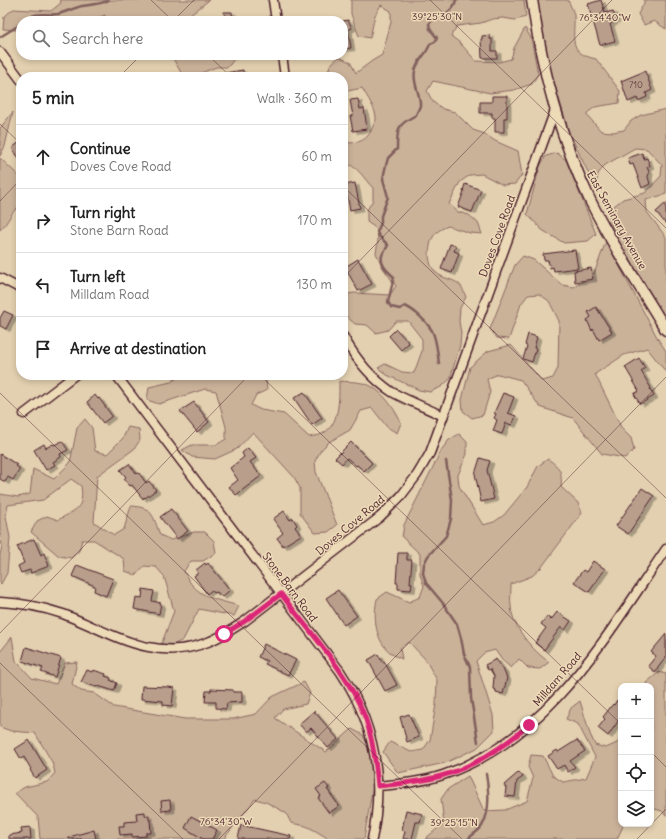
<!DOCTYPE html>
<meta charset="utf-8">
<style>
:root{--surface:#fff;--page:#f2f2f2;--text:#222;--muted:#767676;--line:#e0e0e0}
body{margin:0;font-family:Delius,sans-serif;background:var(--page);color:var(--text)}
.controls{position:absolute;right:12px;bottom:12px;display:grid;overflow:hidden;border-radius:8px;box-shadow:0 2px 6px #0003}
.controls button{width:36px;height:36px;display:grid;place-items:center;padding:0;border:0;border-bottom:1px solid var(--line);background:var(--surface);color:var(--text);font:20px sans-serif}
.stop{position:absolute;width:12px;height:12px;margin:-9px;border:3px solid #db2777;border-radius:50%;background:#fff}
.stop.end{background:#db2777;border-color:#fff;box-shadow:0 1px 4px #0008}
.list{margin:0;padding:0;list-style:none}
h2{display:flex;justify-content:space-between;align-items:center;height:52px;margin:0;padding:0 16px;font-size:17px}
h2 small{font-size:13px;font-weight:400;color:var(--muted)}
.list li{display:grid;grid-template-columns:26px 1fr auto;gap:12px;align-items:center;box-sizing:border-box;height:64px;padding:0 16px;border-top:1px solid var(--line)}
.list b{display:block;font-size:15px;white-space:nowrap}
.list p{margin:0;font-size:13px;white-space:nowrap;color:var(--muted)}
.list em{font-size:13px;font-style:normal;color:var(--muted)}
.icon{flex:none;width:22px;height:22px;fill:none;stroke:currentColor;stroke-width:2;stroke-linecap:round;stroke-linejoin:round}
.map{position:relative;flex:none;width:666px;height:839px;overflow:hidden}
.search{position:absolute;background:var(--surface);box-shadow:0 2px 6px #0003;left:16px;top:16px;width:332px;height:44px;display:flex;align-items:center;gap:10px;box-sizing:border-box;padding:0 14px;border-radius:16px;color:var(--muted);font-size:15px}
.panel{position:absolute;background:var(--surface);box-shadow:0 2px 6px #0003;left:16px;top:72px;width:332px;height:308px;border-radius:16px}
.map>svg:first-child{display:block}
.green{fill:#cab299;stroke:#8a6862}
.lines{fill:none;stroke-linecap:round;stroke-linejoin:round}
.stream{stroke:#815f5b;stroke-width:2.5}
.building{fill:#b89e8b;stroke:#4a1f2b;filter:url(#shadow)}
.minor-casing{stroke:#4a1f2b;stroke-width:11}
.tertiary-casing{stroke:#4a1f2b;stroke-width:13}
.minor{stroke:#eddbb8;stroke-width:8}
.tertiary{stroke:#eddbb8;stroke-width:10}
.route{stroke:#db2777;stroke-width:5}
.ticks{fill:none;stroke:#4a1f2b;stroke-width:1;stroke-opacity:0.45}
.labels{text-anchor:middle;dominant-baseline:central;stroke-width:3;stroke-linejoin:round;paint-order:stroke}
.number-label{font-size:9px;fill:#663f43}
.street-label{font-size:11px;fill:#4a1f2b;stroke:#eddbb8}
.ticks-label{font-size:10px;text-anchor:middle;fill:#4a1f2b;stroke:#eddbb8;stroke-width:3;stroke-linejoin:round;paint-order:stroke}
</style>
<div class="map">
<svg width="666" height="839" viewBox="0 0 666 839">
<defs>
<filter id="shadow"><feDropShadow dx="4" dy="2.5" stdDeviation="0" flood-color="#0004"/></filter>
</defs>
<rect width="100%" height="100%" fill="#e3d0b0"/>
<filter id="ink" filterUnits="userSpaceOnUse"><feTurbulence type="fractalNoise" baseFrequency=".025" numOctaves="2"/><feDisplacementMap in="SourceGraphic" scale="8" xChannelSelector="R" yChannelSelector="G"/><feConvolveMatrix kernelMatrix="1 2 1 2 8 2 1 2 1" color-interpolation-filters="sRGB"/></filter>
<g filter="url(#ink)">
<path class="green" d="M60,0H209L183,21H103L105,15L91,21H21V29L15,30L3,29L4,17L13,9L51,11L61,3Z
M351,0H524L526,17L515,20L503,18L492,19L481,23L457,26L451,36L460,43L476,61L499,62L511,59L514,48L525,28L531,38L538,74L532,84L514,90L490,93L433,81L427,91L433,102L443,109L455,112L473,130L485,134L495,141L518,151L522,175L515,184L503,185L482,174L470,175L460,182L449,204L458,212L469,215L478,223L482,234L470,233L448,226C438,230 432,234 430,246C428,257 429,270 441,276C447,279 455,280 460,285C463,288 464,293 466,297L460,308L459,321L461,333L460,345L450,379L441,387L430,392L419,390L387,375L378,368L385,364L402,372L414,373L422,351V339L408,321H396L388,330L376,333L367,325L355,324L347,317L343,311V295L354,293L390,295L396,286L383,268L376,253L378,241L377,229L367,222V210L373,200V188C363,178 358,165 343,163V143C359,143 367,142 373,126C374,124 375,122 376,120C377,110 367,97 362,88L343,92V77L327,76L330,65L339,57L350,62L356,73L372,61L382,55L391,22V11L381,5L375,15L370,38L359,36L351,14Z
M535,0H568C570,5 573,10 574,15C575,38 567,53 596,59L620,91L619,103L595,107L586,114L601,131L613,132L624,130L631,121L641,115L666,109V194L646,200L647,212L666,237V319L617,238L612,227L609,216L614,206L623,199L645,193L661,176L662,165L647,149L635,148L605,165L598,174L596,186L594,185L569,132L546,55Z
M644,0H666V29L654,21L644,25L638,14L644,3Z
M171,55H228L235,58L228,67H216L194,76H183Z
M13,112L5,146L0,156V128Z
M557,153L566,160L596,234L588,241L564,243L542,230L527,214L540,166L546,156Z
M0,158L21,178V205C9,213 10,221 0,230Z
M606,241L658,339L666,351V372L647,348L624,355L595,374L622,429L631,438L634,450L625,458L602,454L573,418L540,407L521,380L498,374L487,379L490,392L483,415L472,418L463,411L462,400L470,367L488,351L511,345L542,381L553,378L558,368L559,321L549,301L539,294L528,295L521,304L509,339L497,338L490,329L515,265L523,256L534,260L562,285L574,287L594,274Z
M181,375H242L251,377L253,375H264L266,379L267,390L256,395L251,405L261,410L284,414L309,437C313,436 318,436 322,434C340,425 339,399 339,381C346,382 354,381 362,383C378,385 395,408 401,423L397,433L387,427L372,408L361,411L350,430L329,442L321,450L315,461L316,472L337,525L328,532L315,533L300,513V488L294,477L253,432L237,449L215,459L192,457L182,450L192,445H216L226,439V427L216,391L205,389L159,404L147,400L149,387L171,382Z
M85,419L92,428L95,451L107,454L123,438L128,427L139,429L140,440L134,449L97,476L94,522L114,535L124,529L131,506C153,507 153,516 160,535L171,540L194,532H205L214,541L216,553L203,561H191L184,571C194,597 215,599 239,606L234,616L199,609L183,640L173,645H161L174,611L164,576L156,567L144,566L136,575L125,571L124,559L94,540H82L79,551L71,558L59,556L31,532L37,521L47,516L58,520C77,509 84,509 81,486L71,479L43,500L8,505L6,516L10,538L7,573L1,584L0,583V555L2,546L0,529V494L18,497L30,494L33,469L54,479L70,463L77,428Z
M459,434L467,442V454L458,475L459,486L483,525L494,522L504,515L527,487L538,466L548,459C561,468 562,472 561,487L578,503L582,513L541,568L532,576L511,584C511,591 510,599 511,606C512,627 533,651 549,662L540,669L528,668L519,659L511,668L502,660L495,650L484,653L476,661L493,715L494,731L477,748L445,763L398,773L383,752L390,742L411,752L423,750L430,740L436,704L437,680L425,659L409,642L400,648L402,659C398,657 394,656 391,653C375,641 373,617 377,599L387,592L409,602L420,597L424,586L420,574V554L402,537L404,525L442,449L449,440Z
M12,637L16,661L32,678L56,684L65,663L77,662L72,684L81,691L94,693L114,707L185,719H233L256,714L272,697L304,682L310,693L306,704L283,709L275,718L326,752L352,729L363,735L373,756V785L364,839H329L316,831L306,826L291,823L286,813L266,802L255,799L226,836V839H40L38,817L15,793L25,787L47,782L55,773L52,762L35,733L11,731L0,727V652Z
M659,672L666,674V816L662,811L651,808V686H647L646,683Z
M580,701L590,734L595,745L606,748L617,743L621,738V824H624L617,839H425L444,823L441,799L448,789L468,776L484,811L505,810L527,801L533,778L528,767L531,755L543,756L553,776L563,782L586,778L595,757L578,724L566,719L571,708Z"/>
<g class="lines">
<path class="stream" d="M26,21C35,10 45,16 58,14C66,12 74,8 82,6C91,4 100,5 109,0
M0,37L21,24
M439,364C438,355 436,336 431,329C425,320 414,310 405,306L400,309L391,307L388,302L394,277C387,271 378,263 383,253C385,250 387,248 388,245L379,236L377,232L381,223V216L388,197L383,179L385,169L388,158L397,149C397,128 397,125 416,115C417,112 419,109 420,106C421,94 412,83 415,71C417,61 427,54 430,44L435,42L437,38L430,29L429,24L436,16C445,16 454,9 456,0
M446,461L452,500L451,519L446,536L428,556L424,564L423,573L426,583L442,602L457,624L461,638L464,654L470,667L471,698L478,742
M468,839C472,835 479,831 482,826C491,811 489,791 486,774"/>
</g>
<path class="building" d="M601,0L605,13L613,11L616,20H613L614,22L610,24L615,41L600,45L588,4Z
M224,12H232L233,21H225Z
M348,20L352,28L348,30L351,48L343,49V21Z
M490,35V39H492V51H497V58H482L481,39H482V36Z
M243,70L244,77H225V73Z
M645,71L652,90L646,93L647,97L638,101L637,98L628,102L621,81Z
M492,96H507V118H504V132H495V118H492V113H480V102H492Z
M358,99L360,109L364,108L367,129L353,131L350,116H353L350,100Z
M21,141V161L12,148Z
M642,153L644,159L647,158L650,166L647,167L649,172L648,177L650,184L642,188L633,164L630,165L628,158Z
M355,183L360,208L350,210L345,185Z
M465,184L481,190L472,212L458,207L464,191H463Z
M666,203V224L656,212Z
M450,244L456,246L454,251L459,253L452,273L441,269Z
M575,250L578,268L554,271L553,267L550,268L548,260H544L543,254Z
M358,259L372,284L358,291L345,267Z
M591,268L593,279L575,282L574,271Z
M596,307L612,332L599,340L593,329L592,331L587,320L591,317L588,312Z
M4,311L13,315L6,329L0,326V318Z
M396,329L409,343L401,350L389,336Z
M528,334L537,337L534,348L536,349L532,362L523,359L527,346L525,345Z
M639,358L645,368L641,371L651,388L650,389L654,396L640,404L634,394L639,391L625,367Z
M304,392L322,418L312,425L294,398Z
M503,393L514,397L508,413L516,416L512,425L506,423L502,434L493,431L497,420L494,418L496,414L494,413Z
M95,395L98,399L99,398L112,416L103,423L87,402Z
M194,402L209,422L197,432L180,411Z
M62,441L68,450L60,454L61,457L53,462L55,465L46,470L34,450L44,444L46,448L53,444L54,445Z
M351,442L372,463L364,471L357,465L356,466L347,458L342,464L335,458Z
M248,448L256,458L250,462L261,476L236,495L229,487L238,480L230,468L244,457L242,453Z
M0,454L17,465L16,466L20,469L13,480L8,477L5,482L0,479Z
M480,458L490,461L487,470L494,499L481,502L475,474Z
M129,464L137,474L139,473L146,483L149,481L156,490L145,498L144,497L143,499L132,485L130,486L124,479L126,477L120,470Z
M642,488L654,496L628,534L616,526Z
M171,509L188,531L177,539L160,517Z
M284,511L290,520L293,518L297,525L295,527L301,535L283,546L277,538L283,533L273,519Z
M34,539L41,555L44,553L49,566L31,573L30,570L21,573L18,566L24,563L17,546Z
M398,553H407V560H412L410,583H412L411,590L398,589V583H396Z
M593,561L605,569L589,592L574,582L583,570L586,572Z
M205,563L206,565L208,563L230,590L222,597L217,592L214,593L212,590L207,594L194,576L198,573L196,570Z
M77,565L113,579L106,596L94,591L95,586L72,576Z
M143,589L154,591L152,601L161,603L159,614L134,609L136,597L142,598Z
M338,590L357,616L344,625L326,598Z
M557,612L571,621L565,630L561,627L544,650L535,643L546,628L541,624L547,616L551,620Z
M666,634V657L655,672L648,666L656,656L651,652Z
M264,644L296,660L288,675L265,664L267,661L258,657Z
M26,647L61,658L55,677L41,672L43,668L22,661Z
M378,654L382,662L384,661L397,685L385,691L368,660Z
M496,659L503,669L507,678L503,694L496,692V690L493,689L494,676L490,669L488,670L485,665Z
M87,670L92,672L93,670L106,674L105,676L111,678L110,680L117,683L114,691L98,686L97,687L81,682Z
M142,686L169,687L174,688L172,706L163,705V701L141,699Z
M211,689L233,690V692H242V702L227,703L226,709L216,708V702H205L206,691H211Z
M617,700L621,704V717L608,736L598,728L605,719L603,717L613,704L614,705Z
M314,711L338,739L328,748L311,728L306,732L299,724Z
M409,714L419,737L407,742L400,717Z
M29,740L47,770L35,778L30,770L31,769L24,757L21,759L15,749Z
M577,740L585,751L570,761L575,767L568,772L564,765L557,769L548,756L557,750L558,752Z
M519,772L523,777L517,781L515,797L505,796L506,788L504,785Z
M325,783L329,788L327,789L339,806L329,813L318,798L321,796L316,789Z
M170,800L171,810L162,811L161,801Z
M406,810L422,814L420,822H416L412,839H403L405,831L402,830Z
M145,812V816H149V820H150L151,833H146V836L132,837V834L120,835L119,826H124V822L137,821L136,813Z
M191,816L217,830L212,839H203L185,828Z
M241,825L291,836L290,839H238Z
M30,827L31,839H9V835L22,833L21,828Z
M94,830L96,839H69V837Z"/>
<g class="lines">
<g class="minor-casing">
<path id="minor" d="M273,0L276,21
M0,52L21,80
M282,55L285,77
M0,278L21,289
M343,336C355,358 371,378 392,392C408,401 427,408 443,416
M116,375L340,671C374,722 385,779 372,839
M24,414L75,375
M0,602C22,603 42,607 63,614C110,632 154,664 208,642C221,637 233,629 245,621L380,517L401,496L417,475L430,453L555,110
M378,786C399,784 422,782 443,775C549,739 606,636 666,549"/>
</g>
<g class="tertiary-casing">
<path id="tertiary" d="M532,0C542,69 559,135 589,198C611,244 640,286 666,330"/>
</g>
<use href="#minor" class="minor"/>
<use href="#tertiary" class="tertiary"/>
</g>
</g>
<g class="lines" filter="url(#ink)">
<path class="route" d="M224,634L245,621L281,594C309,631 349,674 365,717C373,739 376,763 378,786C399,784 420,782 441,776C474,767 503,747 529,725"/>
</g>
<path class="ticks" d="M151,0L173,21M430,0L666,228M173,21L194,0M208,55L231,77M119,77L141,55M0,124L21,144M343,186L666,498M0,201L21,179M343,278L612,0M260,375L621,724M0,393L462,839M0,633L249,375M0,663L183,839M651,752L666,767M219,839L666,377M637,839L666,809"/>
<g class="labels">
<g class="number-label">
<text x="636" y="84">710</text>
</g>
<g class="street-label">
<text transform="translate(617 220) rotate(61)">East Seminary Avenue</text>
<text transform="translate(497 236) rotate(-70)">Doves Cove Road</text>
<text transform="translate(350 525) rotate(-40)">Doves Cove Road</text>
<text transform="translate(290 587) rotate(53)">Stone Barn Road</text>
<text transform="translate(557 679) rotate(-49)">Milldam Road</text>
</g>
</g>
<g class="ticks-label">
<text x="437" y="20">39°25'30"N</text>
<text x="605" y="21">76°34'40"W</text>
<text x="226" y="825">76°34'30"W</text>
<text x="454" y="826">39°25'15"N</text>
</g>
</svg>
<div class="controls">
<button>+</button>
<button>−</button>
<button><svg class="icon" aria-label="locate" viewBox="0 0 24 24"><circle cx="12" cy="12" r="6"/><path d="M12 2v4M12 18v4M2 12h4M18 12h4"/></svg></button>
<button><svg class="icon" aria-label="layers" viewBox="0 0 24 24"><path d="M12 4l9 5-9 5-9-5zM3 14l9 5 9-5"/></svg></button>
</div>
<div class="stop" style="left:224px;top:634px"></div>
<div class="stop end" style="left:529px;top:725px"></div>
<div class="search"><svg class="icon" aria-label="search" viewBox="0 0 24 24"><circle cx="10" cy="10" r="6"/><path d="M15 15l6 6"/></svg>Search here</div>
<section class="panel">
<h2>5 min<small>Walk · 360 m</small></h2>
<ul class="list">
<li><svg class="icon" aria-label="ahead" viewBox="0 0 24 24"><path d="M12 20V5M6 11l6-6 6 6"/></svg><div><b>Continue</b><p>Doves Cove Road</p></div><em>60 m</em></li>
<li><svg class="icon" aria-label="right" viewBox="0 0 24 24"><path d="M7 20v-9h11M14 6l5 5-5 5"/></svg><div><b>Turn right</b><p>Stone Barn Road</p></div><em>170 m</em></li>
<li><svg class="icon" aria-label="left" viewBox="0 0 24 24"><path d="M17 20v-9H6M10 6l-5 5 5 5"/></svg><div><b>Turn left</b><p>Milldam Road</p></div><em>130 m</em></li>
<li><svg class="icon" aria-label="arrive" viewBox="0 0 24 24"><path d="M6 21V4h12l-3 4 3 4H6"/></svg><div><b>Arrive at destination</b></div></li>
</ul>
</section>
</div>
